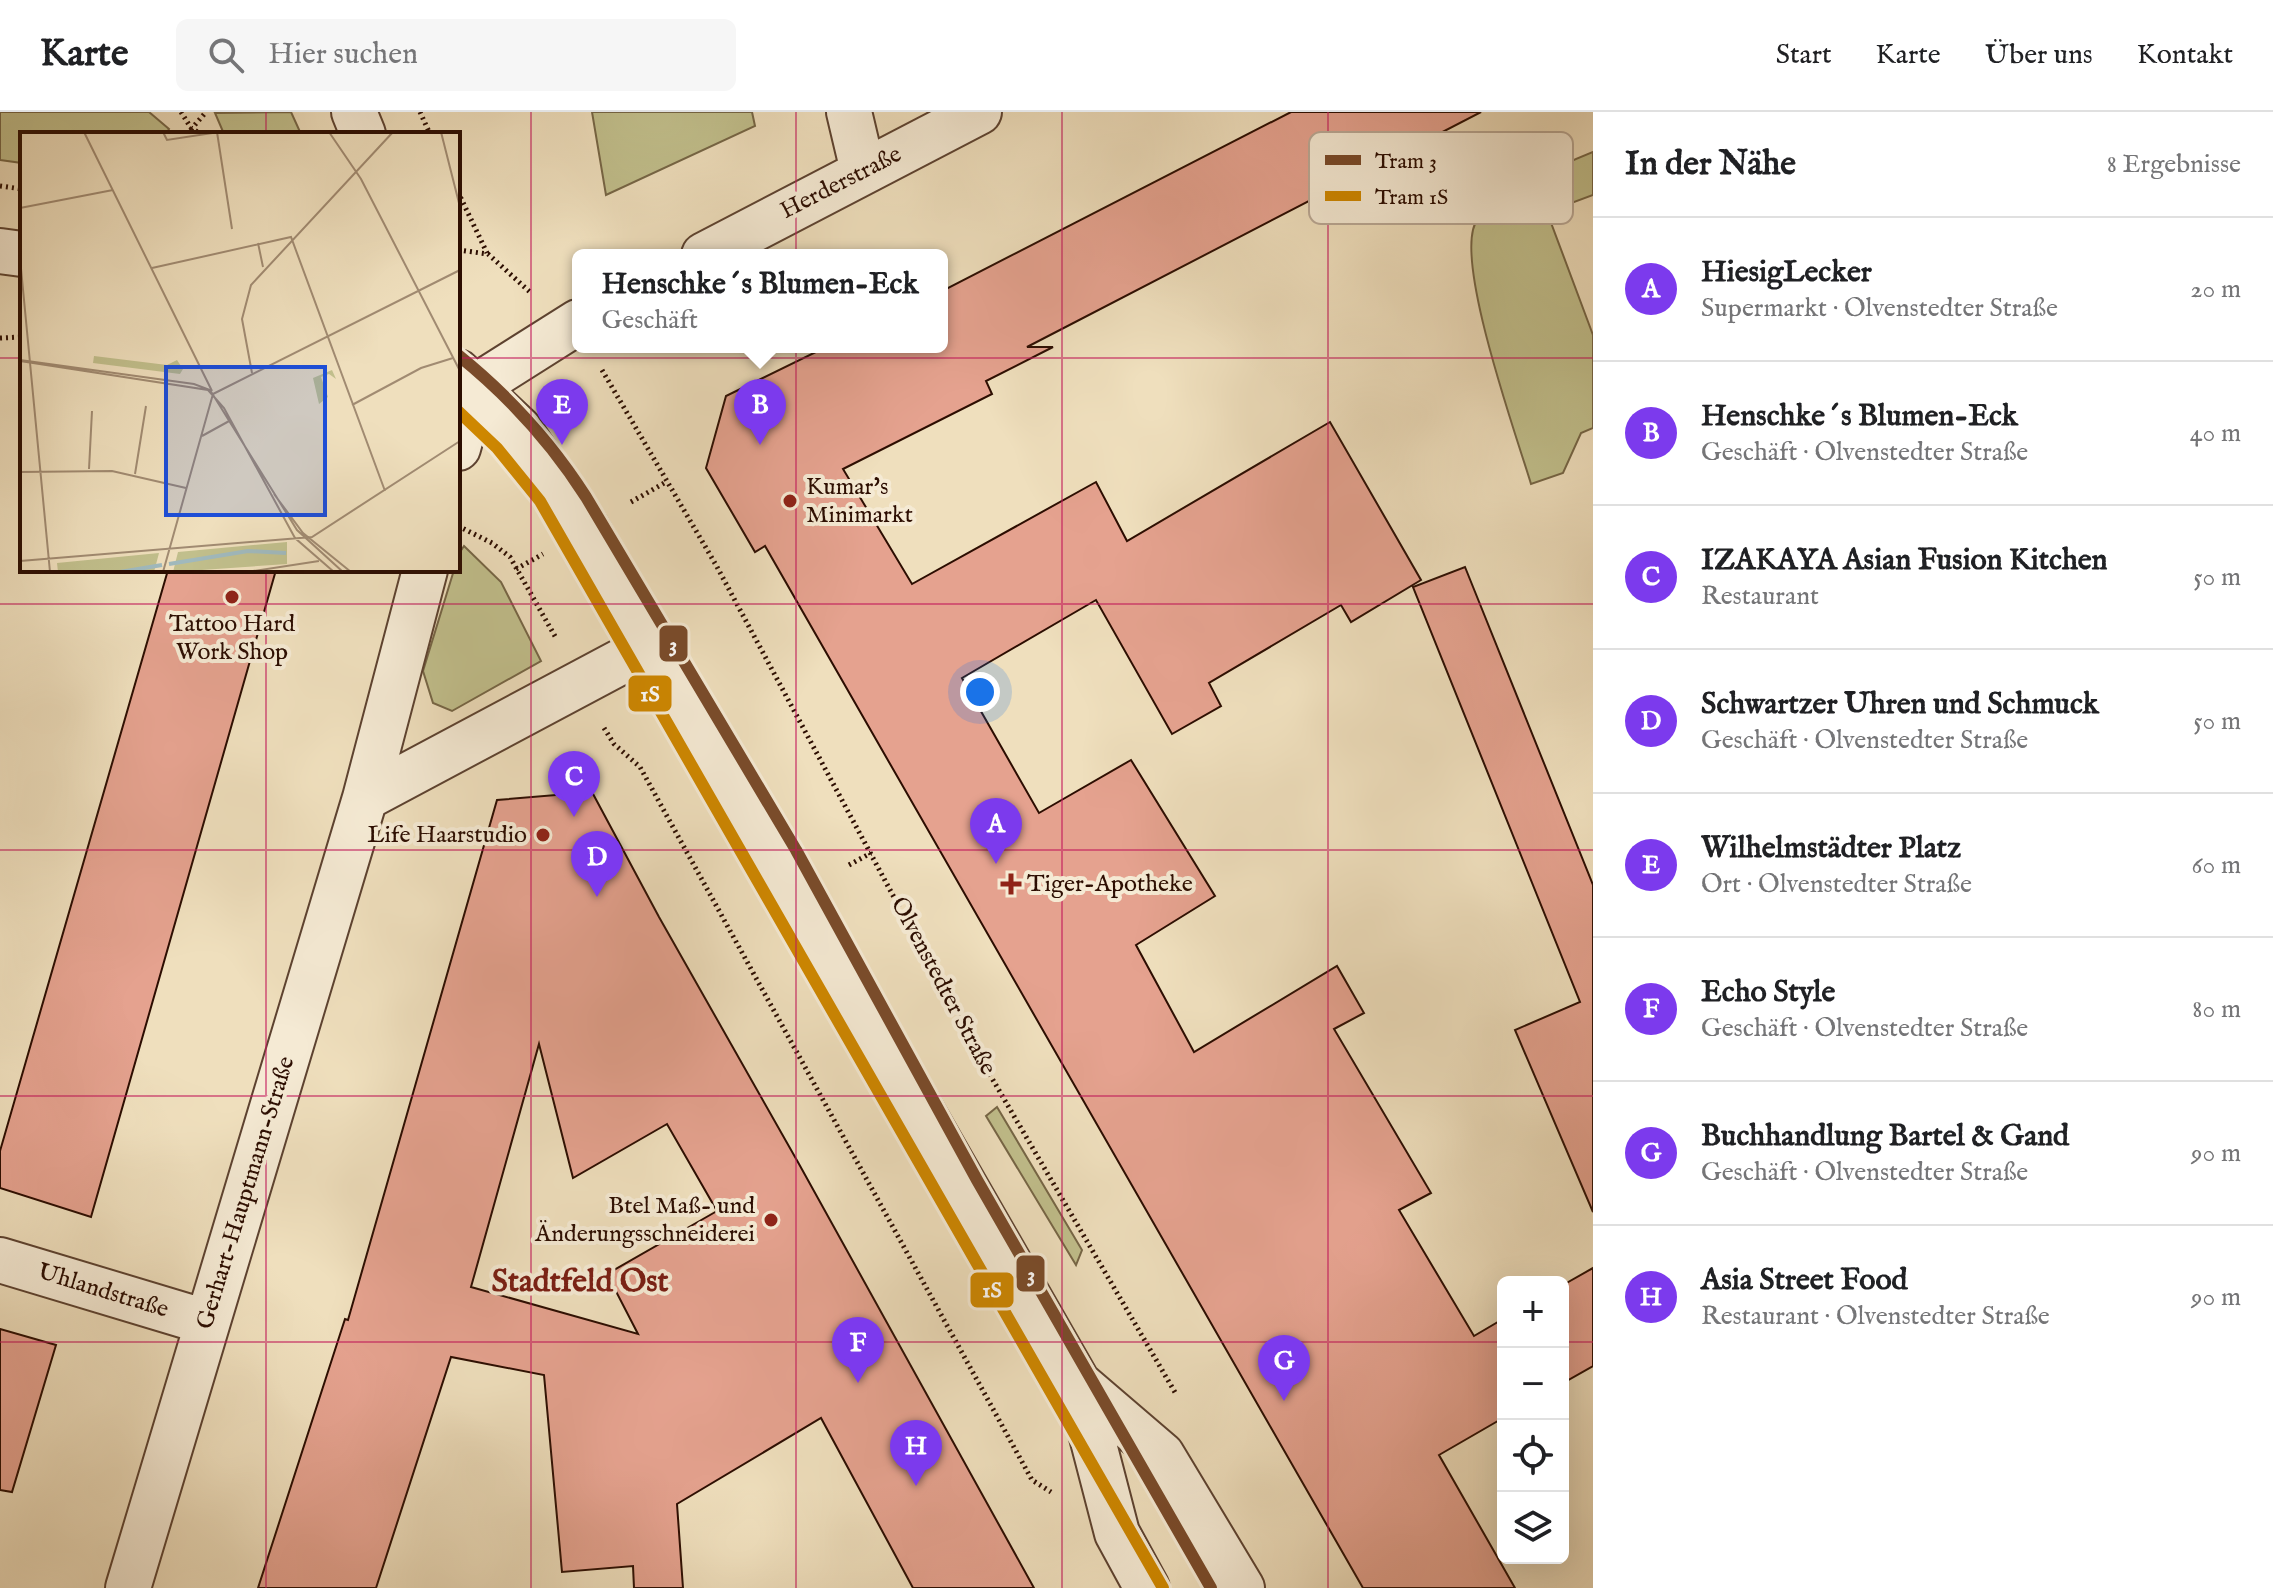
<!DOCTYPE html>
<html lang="de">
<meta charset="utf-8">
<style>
:root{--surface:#fff;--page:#f6f6f6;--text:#202124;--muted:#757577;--line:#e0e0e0;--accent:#7c3aed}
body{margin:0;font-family:"IM FELL English",serif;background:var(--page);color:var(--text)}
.controls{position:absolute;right:24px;bottom:24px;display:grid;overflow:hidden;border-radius:12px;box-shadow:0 8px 32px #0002}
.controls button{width:72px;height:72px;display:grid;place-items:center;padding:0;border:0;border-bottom:2px solid var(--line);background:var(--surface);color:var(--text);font:40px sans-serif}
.you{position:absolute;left:980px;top:580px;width:28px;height:28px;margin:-20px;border:6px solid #fff;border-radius:50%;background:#1a73e8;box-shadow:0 0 0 12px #1a73e833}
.badge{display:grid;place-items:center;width:52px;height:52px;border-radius:50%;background:var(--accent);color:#fff;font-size:26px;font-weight:700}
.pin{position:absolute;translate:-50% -66px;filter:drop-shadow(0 2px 4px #0008)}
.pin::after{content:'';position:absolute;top:42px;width:28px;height:24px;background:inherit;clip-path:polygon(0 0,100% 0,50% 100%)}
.popup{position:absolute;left:572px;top:137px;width:376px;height:104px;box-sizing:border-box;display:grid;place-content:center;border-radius:12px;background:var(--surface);filter:drop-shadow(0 2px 6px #0005);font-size:26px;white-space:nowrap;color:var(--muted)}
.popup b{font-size:30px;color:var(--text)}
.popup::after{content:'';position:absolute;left:50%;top:100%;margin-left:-16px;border:16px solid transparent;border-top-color:var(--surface)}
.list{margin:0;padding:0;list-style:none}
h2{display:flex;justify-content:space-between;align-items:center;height:104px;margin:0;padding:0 32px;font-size:34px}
h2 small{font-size:26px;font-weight:400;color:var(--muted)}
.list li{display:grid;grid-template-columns:52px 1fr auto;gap:24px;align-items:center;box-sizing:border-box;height:144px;padding:0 32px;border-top:2px solid var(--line)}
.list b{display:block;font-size:30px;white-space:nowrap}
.list p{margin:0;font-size:26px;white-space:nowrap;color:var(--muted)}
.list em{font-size:26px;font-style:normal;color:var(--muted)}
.icon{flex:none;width:44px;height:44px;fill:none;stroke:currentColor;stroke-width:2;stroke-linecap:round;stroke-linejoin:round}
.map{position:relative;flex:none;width:1593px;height:1476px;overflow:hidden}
header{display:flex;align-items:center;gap:48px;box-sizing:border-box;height:112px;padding:0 40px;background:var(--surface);border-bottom:2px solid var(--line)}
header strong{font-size:38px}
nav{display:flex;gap:44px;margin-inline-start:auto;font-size:28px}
.search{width:560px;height:72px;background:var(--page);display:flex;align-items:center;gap:20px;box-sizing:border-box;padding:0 28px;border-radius:12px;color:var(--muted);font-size:30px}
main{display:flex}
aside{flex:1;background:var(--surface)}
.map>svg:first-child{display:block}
.green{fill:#c1bf8c;stroke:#766646;stroke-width:2}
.building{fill:#e5a28f;stroke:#2c0d01;stroke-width:2;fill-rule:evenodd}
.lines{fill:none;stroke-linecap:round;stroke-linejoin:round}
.minor-casing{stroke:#5d4230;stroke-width:48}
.path{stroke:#2c0d01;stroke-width:5;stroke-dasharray:2 4;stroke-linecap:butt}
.minor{stroke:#f5ead4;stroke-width:44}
.tram-1-casing{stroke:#f5ead4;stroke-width:18}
.tram-2-casing{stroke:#f5ead4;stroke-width:18}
.tram-1{stroke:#7a4b2a;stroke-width:12}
.tram-2{stroke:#ce8700;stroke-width:12}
.grid{fill:none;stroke:#c2185b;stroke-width:2;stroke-opacity:0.55}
.poi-dot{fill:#8f2418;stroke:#f5ead4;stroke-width:3}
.labels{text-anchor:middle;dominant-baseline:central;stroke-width:8;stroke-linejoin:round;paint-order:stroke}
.street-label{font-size:24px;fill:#2c0d01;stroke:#f5ead4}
.poi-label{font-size:24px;fill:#2c0d01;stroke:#f5ead4;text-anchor:start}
.district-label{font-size:32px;font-weight:bold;fill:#7a1f14;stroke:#f5ead4}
.inset-river{fill:none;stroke:#a0b9bd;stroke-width:4}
.inset-road{fill:none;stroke:#a18b72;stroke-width:2}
.view{fill:#1d4ed8;fill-opacity:0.15;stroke:#1d4ed8;stroke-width:4}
.inset-edge{fill:none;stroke:#2c0d01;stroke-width:4}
.key{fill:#f5ead4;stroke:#b9a895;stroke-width:2}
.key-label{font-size:22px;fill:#2c0d01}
.line-badge{stroke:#f5ead4;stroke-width:3}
.badge-label{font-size:22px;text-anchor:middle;font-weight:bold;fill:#fff}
</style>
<header>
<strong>Karte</strong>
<div class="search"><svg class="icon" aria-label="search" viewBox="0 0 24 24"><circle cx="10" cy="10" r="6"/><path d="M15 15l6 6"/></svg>Hier suchen</div>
<nav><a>Start</a><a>Karte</a><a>Über uns</a><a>Kontakt</a></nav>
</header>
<main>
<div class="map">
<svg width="1593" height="1476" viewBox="0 0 1593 1476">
<rect width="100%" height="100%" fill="#efdfbd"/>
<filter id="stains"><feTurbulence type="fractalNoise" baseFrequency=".0025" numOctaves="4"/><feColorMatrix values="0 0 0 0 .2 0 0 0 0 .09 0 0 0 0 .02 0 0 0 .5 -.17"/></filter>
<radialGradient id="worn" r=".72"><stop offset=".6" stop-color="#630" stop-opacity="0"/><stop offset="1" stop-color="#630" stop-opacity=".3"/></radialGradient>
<path class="green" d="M0,0H149L169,17L166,22H22V51L0,48Z
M291,0L301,22H224L215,1Z
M592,0H752L755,14L606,83Z
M1593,40V83L1547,100L1593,223V316L1581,321L1563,361L1531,372C1518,328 1450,139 1478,107C1482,101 1491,97 1497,93C1527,72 1559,53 1593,40Z
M464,434L501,470L541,549L452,599L433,591L423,559L454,458H458V443Z
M997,995L1082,1138L1076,1153L986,1004Z"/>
<path class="building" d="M1291,0H1481L1027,235H1053L986,269L992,282L843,357L912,472L1096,370L1127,429L1330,310L1421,468L1351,510L1341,493L1209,571L1221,594L1172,622L1096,488L962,566L1039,701L1131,648L1215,784L1136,833L1194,940L1337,854L1364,901L1334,917L1431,1081L1399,1098L1474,1224L1503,1207V1306L1439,1343L1515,1476H1363L765,434L755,440L706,356L726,284L826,235H942V179Z
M1465,455L1593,773V1100L1515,918L1580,890L1413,475Z
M168,458H276L91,1105L0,1076V1039Z
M592,680L659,805L799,1052L1034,1476H913L821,1306L677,1392L683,1476H634L633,1454L562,1460L544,1263L451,1245L376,1476H258L345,1207L348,1208L497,688ZM539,932L573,1066L667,1012L717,1099L607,1162L638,1222L471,1175Z
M1593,1156V1254L1563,1271V1173Z
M0,1217L56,1233L12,1380L0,1378Z"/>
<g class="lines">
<g class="minor-casing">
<path id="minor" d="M354,0L363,22
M849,0L863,59
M0,139L22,142
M704,143L979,0
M458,260L519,317L586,415L1078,1271L1117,1421L1147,1476
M475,275L578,210
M458,336L475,275
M365,686L654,532
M0,1148L206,1210
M1078,1271L1162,1343L1242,1476
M128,1476L365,686L425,458"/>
</g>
<path class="path" d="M181,0L191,16L201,22
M420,0L430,22
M187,22L206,0
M0,74L22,77
M458,80L487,141
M458,138L488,142L530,180
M0,226L22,225
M602,258L716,453L979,944L1176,1282
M631,390L666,370
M458,414L492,431L510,445L556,526
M516,457L543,442
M604,616L614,632L640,655L1032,1368L1051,1380
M849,753L871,741"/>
<use href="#minor" class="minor"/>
<g class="tram-1-casing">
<path id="tram-1" d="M458,243C509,284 551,330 586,385L796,738L977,1068L1211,1476"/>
</g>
<g class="tram-2-casing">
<path id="tram-2" d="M458,299L497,336L540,389L1163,1476"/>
</g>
<use href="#tram-1" class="tram-1"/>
<use href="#tram-2" class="tram-2"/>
</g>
<path class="grid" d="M266,0V22M531,0V1476M796,0V1476M1062,0V1476M1328,0V1476M0,246H22M458,246H1593M266,458V1476M0,492H1593M0,738H1593M0,984H1593M0,1230H1503M1563,1230H1593"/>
<g class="poi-dot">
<circle cx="790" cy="389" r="8"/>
<circle cx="232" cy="485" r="8"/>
<circle cx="543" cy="723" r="8"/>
<path d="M1007 760h8v8h8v8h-8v8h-8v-8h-8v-8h8z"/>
<circle cx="771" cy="1108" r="8"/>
</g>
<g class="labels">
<g class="street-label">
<text transform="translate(841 71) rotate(-27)">Herderstraße</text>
<text transform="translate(943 874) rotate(62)">Olvenstedter Straße</text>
<text transform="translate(246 1081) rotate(-73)">Gerhart-Hauptmann-Straße</text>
<text transform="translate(103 1179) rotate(17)">Uhlandstraße</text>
</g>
<g class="poi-label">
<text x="806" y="375">Kumar's<tspan x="806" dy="28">Minimarkt</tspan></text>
<text x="232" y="512" text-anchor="middle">Tattoo Hard<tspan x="232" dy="28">Work Shop</tspan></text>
<text x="527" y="723" text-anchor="end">Life Haarstudio</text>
<text x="1027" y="772">Tiger-Apotheke</text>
<text x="755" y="1094" text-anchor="end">Btel Maß- und<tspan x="755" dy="28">Änderungsschneiderei</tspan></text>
</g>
<g class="district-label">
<text x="580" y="1170">Stadtfeld Ost</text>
</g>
</g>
<g transform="translate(20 20)">
<rect width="440" height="440" fill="#efdfbd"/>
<path d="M74,224L147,233L157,228L163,237L160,242L73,231ZM312,238L316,247L309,242L301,245L308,265L299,272L293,246ZM267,410V432L153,440L158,420ZM139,421L134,440H38L37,431Z" fill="#c1bf8c"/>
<path class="inset-river" d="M149,432L228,419L266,421M100,440L142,433"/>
<path class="inset-road" d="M64,0L192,259M143,0L147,8L199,0M197,0L212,97M309,0L341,47L440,239M421,0L440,75M0,76L93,58M238,111L243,135M0,126L30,440M132,136L271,105L365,359M0,228L174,252L190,258L277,398L323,440M0,229L188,258L204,276L275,406L314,440M232,241L222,187L231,153L373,0M193,262L440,138M332,273L401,236L433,226M182,304L211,288M69,337L72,279M0,340L92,339L166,356M115,342L126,274M254,362L283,401L331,440M0,429L292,405L440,309M143,440L193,262M227,440L299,429"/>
<path class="view" d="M146,235H305V383H146Z"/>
<rect width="440" height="440" class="inset-edge"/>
</g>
<rect x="1309" y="20" width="264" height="92" rx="12" class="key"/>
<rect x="1325" y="43" width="36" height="10" fill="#7a4b2a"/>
<rect x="1325" y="79" width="36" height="10" fill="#ce8700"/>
<g class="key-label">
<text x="1375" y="56">Tram 3</text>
<text x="1375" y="92">Tram 1S</text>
</g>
<g class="line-badge">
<rect x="658" y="512" width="31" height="39" rx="8" fill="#7a4b2a"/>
<rect x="627" y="562" width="46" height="39" rx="8" fill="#ce8700"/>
<rect x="1015" y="1142" width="31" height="39" rx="8" fill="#7a4b2a"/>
<rect x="969" y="1159" width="46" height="38" rx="8" fill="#ce8700"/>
</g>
<g class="badge-label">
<text x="673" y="539">3</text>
<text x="650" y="589">1S</text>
<text x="1031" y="1169">3</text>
<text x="992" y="1185">1S</text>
</g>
<rect width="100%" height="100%" filter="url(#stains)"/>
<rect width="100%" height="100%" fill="url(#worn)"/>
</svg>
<div class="controls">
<button>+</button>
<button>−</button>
<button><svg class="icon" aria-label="locate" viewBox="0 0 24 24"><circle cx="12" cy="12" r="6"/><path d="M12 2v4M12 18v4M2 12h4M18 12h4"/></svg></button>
<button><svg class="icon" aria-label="layers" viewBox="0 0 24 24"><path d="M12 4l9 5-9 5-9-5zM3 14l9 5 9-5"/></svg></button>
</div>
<div class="you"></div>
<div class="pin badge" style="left:996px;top:752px">A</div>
<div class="pin badge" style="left:760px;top:333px">B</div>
<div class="popup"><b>Henschke´s Blumen-Eck</b>Geschäft</div>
<div class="pin badge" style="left:574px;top:705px">C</div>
<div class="pin badge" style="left:597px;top:785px">D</div>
<div class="pin badge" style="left:562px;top:333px">E</div>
<div class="pin badge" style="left:858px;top:1271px">F</div>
<div class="pin badge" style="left:1284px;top:1289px">G</div>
<div class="pin badge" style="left:916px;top:1374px">H</div>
</div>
<aside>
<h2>In der Nähe<small>8 Ergebnisse</small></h2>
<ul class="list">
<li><span class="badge">A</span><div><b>HiesigLecker</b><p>Supermarkt · Olvenstedter Straße</p></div><em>20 m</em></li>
<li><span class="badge">B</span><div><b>Henschke´s Blumen-Eck</b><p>Geschäft · Olvenstedter Straße</p></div><em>40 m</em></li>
<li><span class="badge">C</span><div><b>IZAKAYA Asian Fusion Kitchen</b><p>Restaurant</p></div><em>50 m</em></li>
<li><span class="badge">D</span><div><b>Schwartzer Uhren und Schmuck</b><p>Geschäft · Olvenstedter Straße</p></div><em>50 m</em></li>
<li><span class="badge">E</span><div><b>Wilhelmstädter Platz</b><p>Ort · Olvenstedter Straße</p></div><em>60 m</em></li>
<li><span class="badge">F</span><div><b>Echo Style</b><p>Geschäft · Olvenstedter Straße</p></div><em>80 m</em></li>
<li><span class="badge">G</span><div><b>Buchhandlung Bartel &amp; Gand</b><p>Geschäft · Olvenstedter Straße</p></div><em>90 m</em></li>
<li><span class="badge">H</span><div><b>Asia Street Food</b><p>Restaurant · Olvenstedter Straße</p></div><em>90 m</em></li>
</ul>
</aside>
</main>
